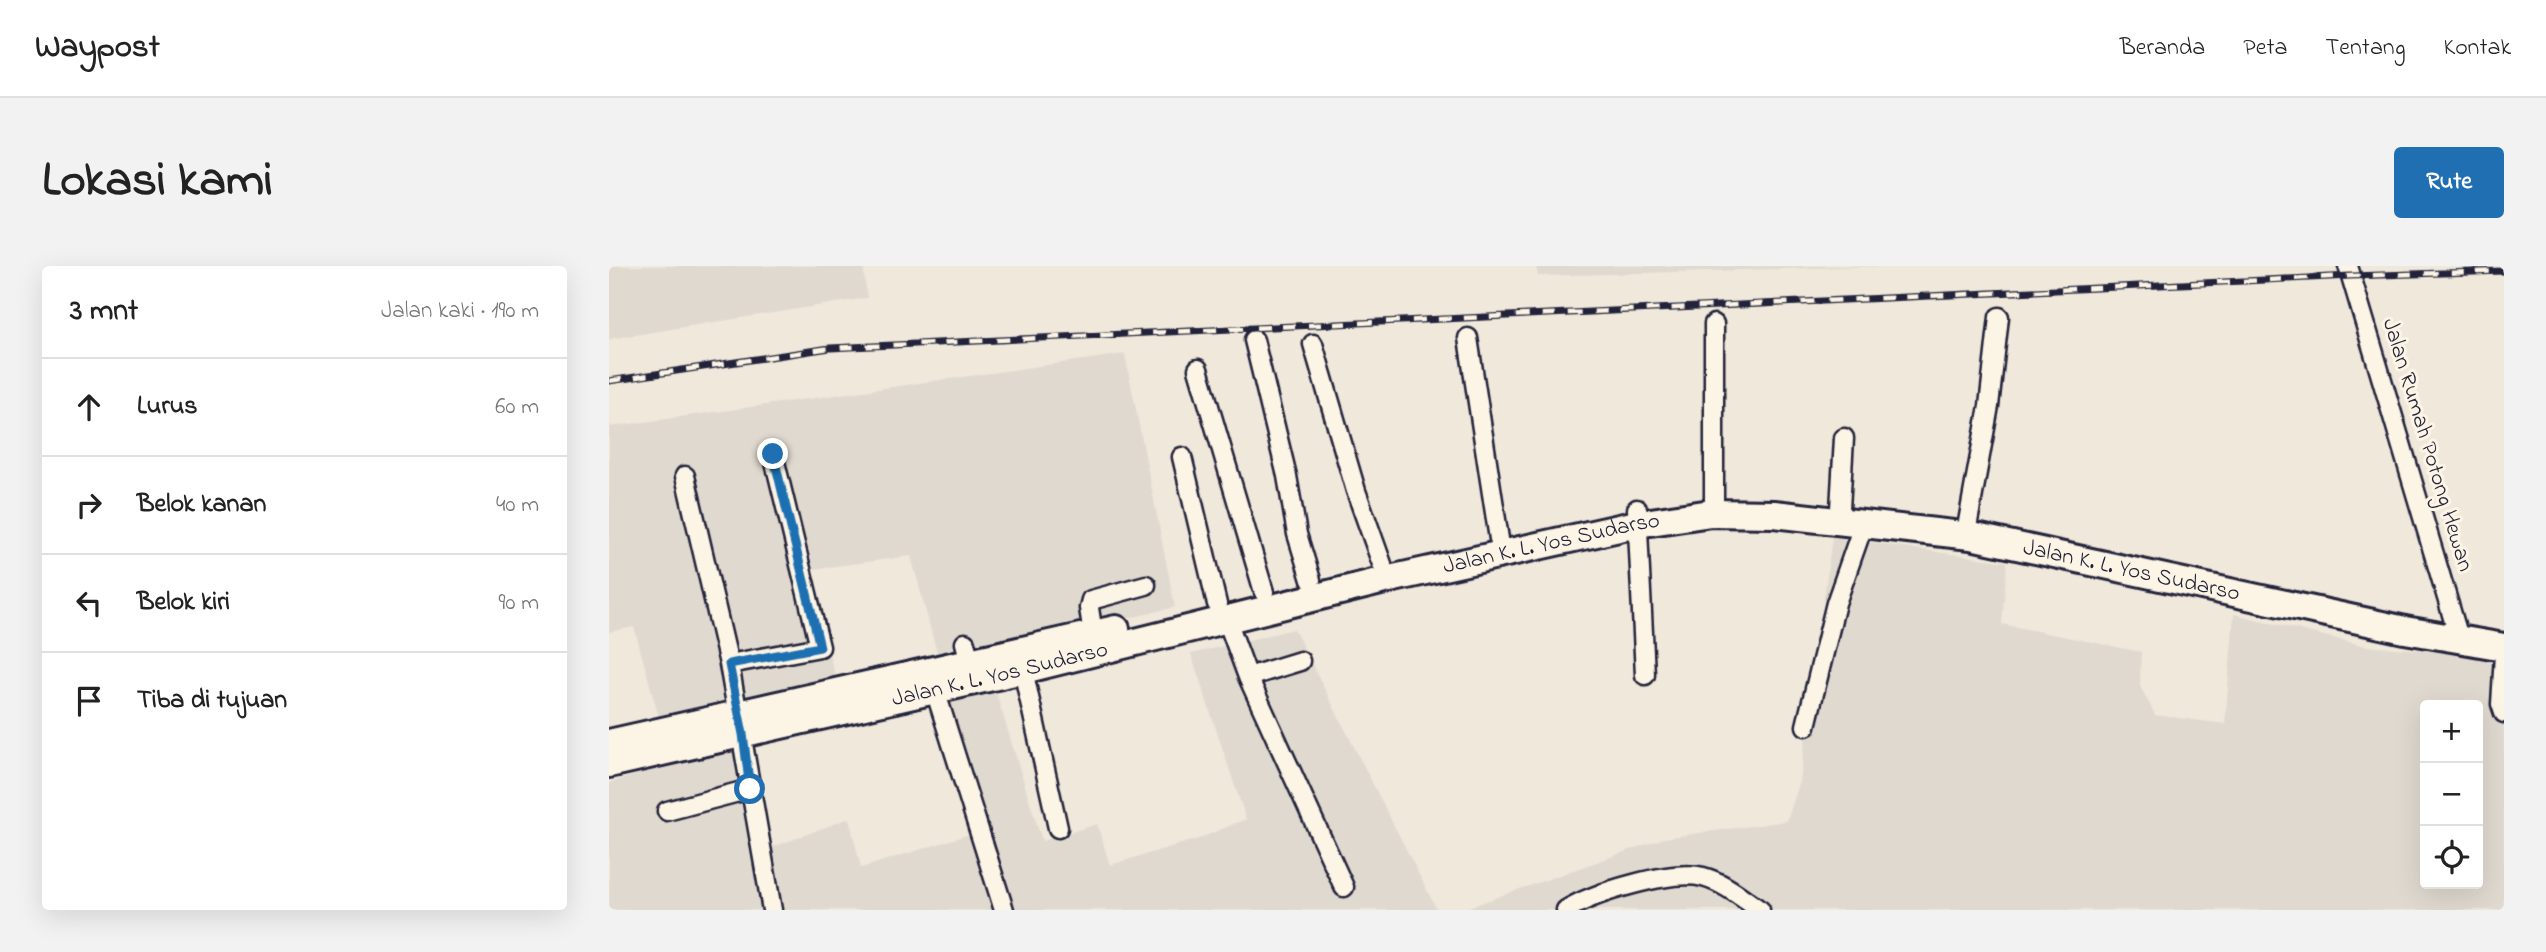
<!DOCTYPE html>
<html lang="id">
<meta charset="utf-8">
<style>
:root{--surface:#fff;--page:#f2f2f2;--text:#222;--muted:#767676;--line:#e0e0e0;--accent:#1f6fb2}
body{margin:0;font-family:"Indie Flower",sans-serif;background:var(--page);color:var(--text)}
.controls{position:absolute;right:21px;bottom:21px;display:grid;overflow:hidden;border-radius:7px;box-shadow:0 7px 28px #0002}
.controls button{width:63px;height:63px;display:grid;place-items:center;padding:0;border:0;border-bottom:2px solid var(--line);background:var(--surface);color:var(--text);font:35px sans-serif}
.stop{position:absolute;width:21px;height:21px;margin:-16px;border:5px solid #1f6fb2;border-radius:50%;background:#fff}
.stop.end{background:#1f6fb2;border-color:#fff;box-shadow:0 2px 7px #0008}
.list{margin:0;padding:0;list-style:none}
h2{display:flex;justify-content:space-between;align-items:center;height:91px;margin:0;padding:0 28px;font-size:30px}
h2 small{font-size:23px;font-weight:400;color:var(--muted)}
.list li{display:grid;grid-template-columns:46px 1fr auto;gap:21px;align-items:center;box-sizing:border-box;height:98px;padding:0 28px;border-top:2px solid var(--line)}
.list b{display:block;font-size:26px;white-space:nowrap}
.list em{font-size:23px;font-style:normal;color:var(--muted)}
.icon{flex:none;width:38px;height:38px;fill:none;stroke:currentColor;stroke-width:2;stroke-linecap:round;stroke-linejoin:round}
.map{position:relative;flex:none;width:1895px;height:644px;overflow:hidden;border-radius:7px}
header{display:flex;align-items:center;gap:42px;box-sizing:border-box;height:98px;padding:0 35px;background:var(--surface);border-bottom:2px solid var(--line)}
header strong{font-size:33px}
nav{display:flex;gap:38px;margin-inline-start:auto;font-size:24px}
.intro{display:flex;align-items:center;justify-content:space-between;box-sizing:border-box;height:168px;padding:0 42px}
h1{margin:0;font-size:49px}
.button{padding:18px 32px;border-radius:7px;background:var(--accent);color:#fff;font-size:24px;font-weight:700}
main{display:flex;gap:42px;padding:0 42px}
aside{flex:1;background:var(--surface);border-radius:7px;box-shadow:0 7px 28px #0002}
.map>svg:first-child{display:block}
.built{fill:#e0d9cf;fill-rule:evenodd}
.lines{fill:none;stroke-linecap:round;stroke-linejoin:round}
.minor-casing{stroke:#22223b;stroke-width:23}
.highway-casing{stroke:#22223b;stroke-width:32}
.minor{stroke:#fcf5e5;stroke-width:18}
.highway{stroke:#fcf5e5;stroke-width:26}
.rail-casing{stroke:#22223b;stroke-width:7}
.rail{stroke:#fcf5e5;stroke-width:4.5;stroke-dasharray:13;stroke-linecap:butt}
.route{stroke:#1f6fb2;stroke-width:9}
.labels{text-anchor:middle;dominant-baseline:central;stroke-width:6;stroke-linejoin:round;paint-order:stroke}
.street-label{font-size:23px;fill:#22223b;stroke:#fcf5e5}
</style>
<header>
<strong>Waypost</strong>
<nav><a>Beranda</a><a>Peta</a><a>Tentang</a><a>Kontak</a></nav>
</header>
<div class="intro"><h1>Lokasi kami</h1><a class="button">Rute</a></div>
<main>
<aside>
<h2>3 mnt<small>Jalan kaki · 190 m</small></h2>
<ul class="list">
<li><svg class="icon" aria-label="ahead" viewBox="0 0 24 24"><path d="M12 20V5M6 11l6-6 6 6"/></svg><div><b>Lurus</b></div><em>60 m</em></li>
<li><svg class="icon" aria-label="right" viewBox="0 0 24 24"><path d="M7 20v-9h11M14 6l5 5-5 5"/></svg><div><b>Belok kanan</b></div><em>40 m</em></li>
<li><svg class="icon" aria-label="left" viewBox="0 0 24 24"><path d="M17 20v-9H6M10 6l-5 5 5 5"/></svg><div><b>Belok kiri</b></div><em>90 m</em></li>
<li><svg class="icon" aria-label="arrive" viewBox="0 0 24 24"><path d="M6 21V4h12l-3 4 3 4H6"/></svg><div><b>Tiba di tujuan</b></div></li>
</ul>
</aside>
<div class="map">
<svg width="1895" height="644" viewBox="0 0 1895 644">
<rect width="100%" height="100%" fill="#efe8db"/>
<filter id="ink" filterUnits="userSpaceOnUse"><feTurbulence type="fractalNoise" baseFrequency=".0143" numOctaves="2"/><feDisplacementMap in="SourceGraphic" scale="14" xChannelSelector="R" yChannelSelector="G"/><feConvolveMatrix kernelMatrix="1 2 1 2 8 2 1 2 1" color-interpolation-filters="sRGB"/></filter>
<g filter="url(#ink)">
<path class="built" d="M0,0H254L258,32L0,73Z
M927,0H1276L929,10Z
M516,88L566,341L331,398L302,290L197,304L227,413L51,455L25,361L0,366V161Z
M1223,271L1398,296L1393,358L1532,386L1531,420L1546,449L1616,458L1625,348L1757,380L1895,390V644H852L1055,572L1178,555L1191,515ZM1816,439H1869V618H1816Z
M685,363L828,644H0V517L140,475L162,582L240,552L252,602L361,568L317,435L385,420L433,575L488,558L501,599L589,573L637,553L582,388Z"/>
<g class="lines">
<g class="minor-casing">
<path id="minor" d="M1739,0L1847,362L1846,373
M1105,58V234
M859,72L890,273
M645,74L678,210L688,268L702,314
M704,78L747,225L773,298
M589,103L655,326
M573,191L608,338
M76,210L120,398L211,381L164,188
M1028,243L1036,409
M1231,243L1235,172
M1359,256L1380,140L1390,51
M618,354L639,411L691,395
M484,368L480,342L482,334L537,319
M356,377L361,396
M1895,388L1892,438L1895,447
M120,398L163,644
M414,404L449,562
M639,411L735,621
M326,424L395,644
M1197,460L1227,337L1255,257
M58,545L141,523
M957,644C984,627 1063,603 1094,611C1116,617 1132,631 1151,644"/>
</g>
<g class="highway-casing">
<g id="highway">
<path d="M0,477L507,363"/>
<path id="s1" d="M0,498L414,404L776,314L1028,258L1102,247L1165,248L1362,270L1796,364L1895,381"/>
</g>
</g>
<use href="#minor" class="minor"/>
<use href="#highway" class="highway"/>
<g class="rail-casing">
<path id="rail" d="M0,115L221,82L1742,10L1895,5"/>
</g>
<use href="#rail" class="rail"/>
</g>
</g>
<g class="lines" filter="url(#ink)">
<path class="route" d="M141,523L134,468L120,398L211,381L164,188"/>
</g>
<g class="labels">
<g class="street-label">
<text transform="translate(1818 179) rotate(73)">Jalan Rumah Potong Hewan</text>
<text stroke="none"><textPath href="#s1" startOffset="968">Jalan K. L. Yos Sudarso</textPath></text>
<text stroke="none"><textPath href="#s1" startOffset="1556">Jalan K. L. Yos Sudarso</textPath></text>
<text stroke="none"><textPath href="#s1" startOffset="401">Jalan K. L. Yos Sudarso</textPath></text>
</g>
</g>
</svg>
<div class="controls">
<button>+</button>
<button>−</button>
<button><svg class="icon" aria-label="locate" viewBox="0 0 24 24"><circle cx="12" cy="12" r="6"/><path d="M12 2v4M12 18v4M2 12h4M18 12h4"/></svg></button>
</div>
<div class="stop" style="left:141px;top:523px"></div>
<div class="stop end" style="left:164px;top:188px"></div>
</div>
</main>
